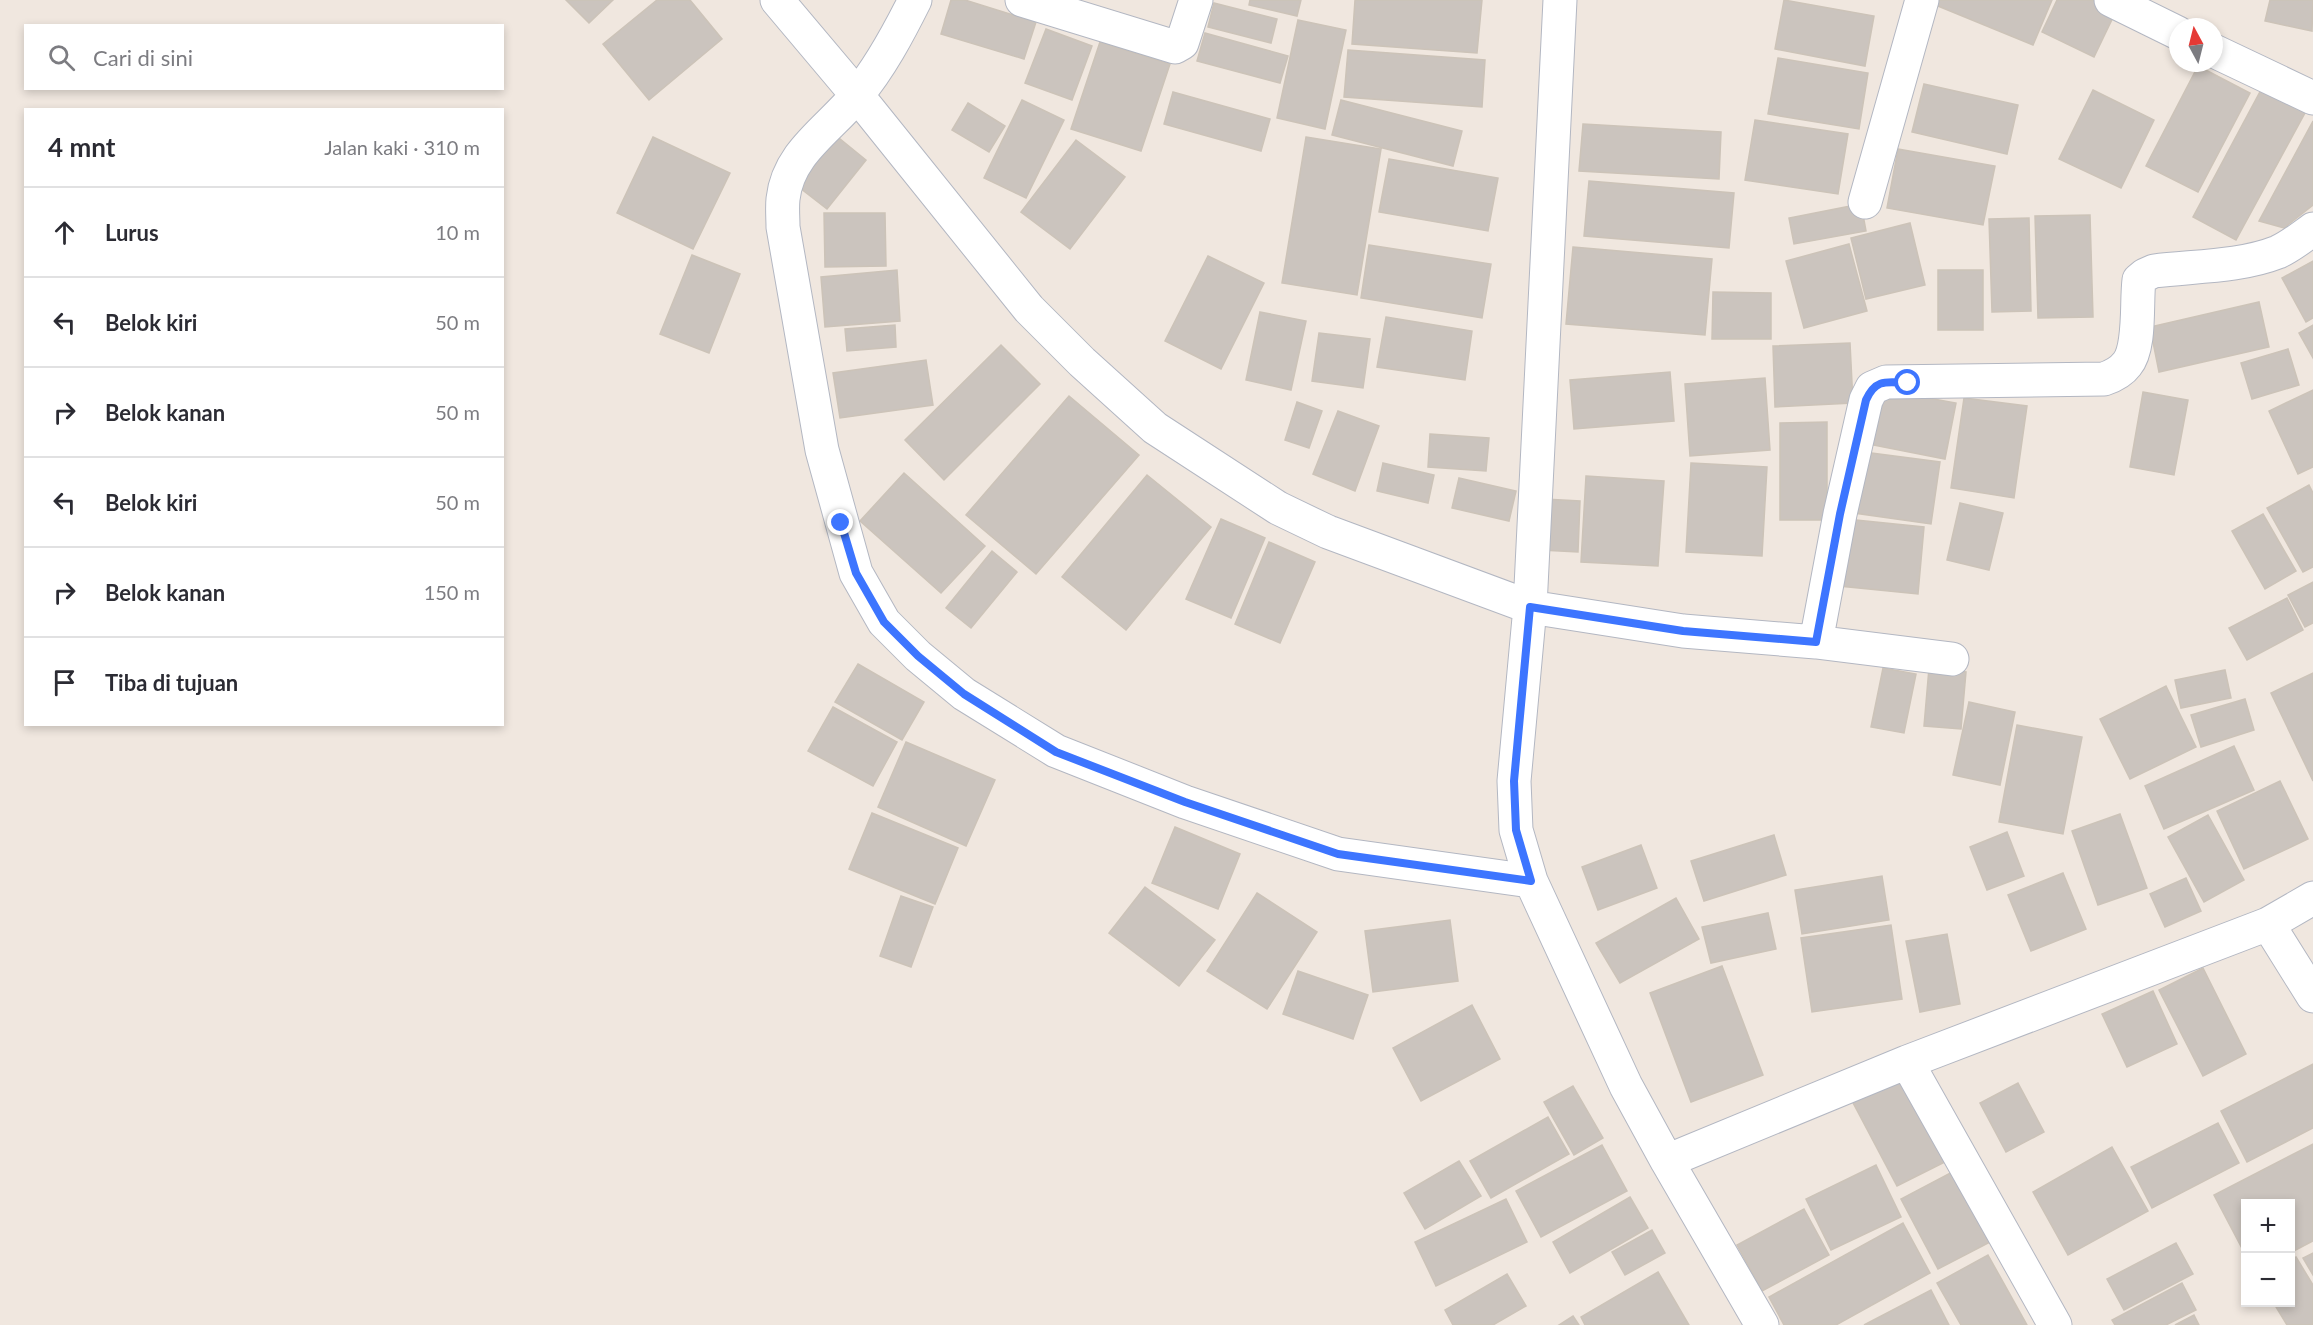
<!DOCTYPE html>
<html lang="id">
<meta charset="utf-8">
<style>
:root{--surface:#fff;--page:#f7f7f7;--text:#2b2b33;--muted:#7c7c81;--line:#e1e1e2}
body{margin:0;font-family:Lato,sans-serif;background:var(--page);color:var(--text)}
.controls{position:absolute;right:18px;bottom:18px;display:grid;overflow:hidden;border-radius:0px;box-shadow:0 3px 9px #0003}
.controls button{width:54px;height:54px;display:grid;place-items:center;padding:0;border:0;border-bottom:2px solid var(--line);background:var(--surface);color:var(--text);font:30px sans-serif}
.compass{position:absolute;left:2169px;top:18px;width:54px;height:54px;border-radius:50%;background:var(--surface);box-shadow:0 3px 9px #0003;rotate:353deg}
.stop{position:absolute;width:18px;height:18px;margin:-14px;border:4px solid #3d75ff;border-radius:50%;background:#fff}
.stop.end{background:#3d75ff;border-color:#fff;box-shadow:0 2px 6px #0008}
.list{margin:0;padding:0;list-style:none}
h2{display:flex;justify-content:space-between;align-items:center;height:78px;margin:0;padding:0 24px;font-size:26px}
h2 small{font-size:20px;font-weight:400;color:var(--muted)}
.list li{display:grid;grid-template-columns:39px 1fr auto;gap:18px;align-items:center;box-sizing:border-box;height:90px;padding:0 24px;border-top:2px solid var(--line)}
.list b{display:block;font-size:22px;white-space:nowrap}
.list em{font-size:20px;font-style:normal;color:var(--muted)}
.icon{flex:none;width:33px;height:33px;fill:none;stroke:currentColor;stroke-width:2;stroke-linecap:round;stroke-linejoin:round}
.map{position:relative;flex:none;width:2313px;height:1325px;overflow:hidden}
.search{position:absolute;background:var(--surface);box-shadow:0 3px 9px #0003;left:24px;top:24px;width:480px;height:66px;display:flex;align-items:center;gap:15px;box-sizing:border-box;padding:0 21px;border-radius:0px;color:var(--muted);font-size:22px}
.panel{position:absolute;background:var(--surface);box-shadow:0 3px 9px #0003;left:24px;top:108px;width:480px;height:618px;border-radius:0px}
.map>svg:first-child{display:block}
.building{fill:#cbc4be;stroke:#ccc3b8;stroke-width:1.5}
.lines{fill:none;stroke-linecap:round;stroke-linejoin:round}
.minor-casing{stroke:#b3b7c2;stroke-width:35}
.minor{stroke:#fff;stroke-width:33}
.route{stroke:#3d75ff;stroke-width:8}
</style>
<div class="map">
<svg width="2313" height="1325" viewBox="0 0 2313 1325">
<rect width="100%" height="100%" fill="#f0e7df"/>
<path class="building" d="M566,0H613L589,23Z
M657,0H690L722,39L649,100L603,44Z
M951,0H965L1036,22L1024,59L941,34Z
M1250,0H1301L1297,16L1249,5Z
M1355,0H1482L1477,53L1352,44Z
M1784,0L1874,16L1865,66L1775,49Z
M1934,0H2052L2033,45L1933,4Z
M2057,0H2098L2117,9L2094,57L2042,32Z
M2270,0H2313L2312,31L2265,21Z
M1214,3L1277,19L1271,43L1208,27Z
M1298,20L1346,30L1325,129L1277,118Z
M1046,29L1092,46L1072,100L1025,83Z
M1205,33L1288,56L1280,83L1197,61Z
M1100,42L1170,64L1141,151L1071,129Z
M1348,50L1485,60L1482,107L1344,97Z
M1778,58L1868,73L1859,129L1768,114Z
M2198,66L2250,93L2198,192L2146,166Z
M1924,84L2018,105L2007,154L1912,132Z
M2262,88L2306,111L2236,240L2193,217Z
M2093,90L2154,120L2121,188L2059,159Z
M1173,92L1270,119L1261,151L1164,124Z
M1022,100L1064,120L1026,198L984,178Z
M1341,100L1462,131L1453,166L1332,135Z
M968,103L1005,126L989,152L952,130Z
M1755,120L1848,134L1838,194L1745,180Z
M2313,121V205L2284,228L2259,221Z
M1583,124L1721,132L1719,179L1579,171Z
M834,134L866,160L827,209L795,184Z
M653,137L730,173L693,249L617,213Z
M1306,137L1381,149L1357,295L1282,283Z
M1076,140L1125,177L1070,249L1021,212Z
M1898,149L1995,166L1983,225L1887,208Z
M1389,159L1498,178L1488,231L1379,212Z
M1589,181L1734,193L1729,248L1584,236Z
M1861,204L1866,231L1794,244L1789,218Z
M824,213H885L886,266L825,267Z
M2090,215L2093,317L2038,318L2035,216Z
M2029,218L2031,311L1992,312L1989,219Z
M1910,223L1925,285L1866,299L1851,238Z
M1849,244L1867,311L1804,328L1786,261Z
M1369,245L1491,264L1482,318L1361,298Z
M1573,247L1712,259L1705,335L1566,324Z
M692,255L740,274L709,353L660,334Z
M1208,256L1264,283L1221,369L1165,341Z
M2313,261V318L2306,322L2282,278Z
M897,270L900,321L825,327L821,277Z
M1938,270H1983V330H1938Z
M1713,292L1771,293V339H1712Z
M2259,302L2269,347L2159,372L2150,327Z
M1260,312L1306,321L1291,390L1246,380Z
M1386,317L1472,331L1465,380L1377,367Z
M895,325L896,347L847,351L845,329Z
M2313,325V358L2299,333Z
M1319,333L1370,339L1363,388L1312,381Z
M1850,343L1853,403L1775,407L1773,346Z
M1001,345L1040,384L944,480L905,440Z
M2288,349L2299,385L2252,399L2241,363Z
M926,360L933,405L840,418L833,373Z
M1670,372L1674,421L1574,429L1570,380Z
M1765,378L1770,450L1690,456L1685,384Z
M1879,389L1956,403L1945,459L1868,444Z
M2313,390V467L2298,474L2269,411Z
M2143,392L2188,400L2174,475L2130,467Z
M1069,396L1139,455L1036,574L966,515Z
M1964,398L2027,406L2014,498L1951,488Z
M1297,402L1322,411L1309,448L1285,440Z
M1338,411L1379,426L1355,491L1313,474Z
M1827,422V520H1780V423Z
M1430,434L1489,438L1486,471L1428,467Z
M1856,451L1940,462L1931,524L1847,512Z
M1383,463L1434,475L1428,503L1377,491Z
M1691,463L1767,467L1762,556L1686,552Z
M904,473L985,546L941,593L860,521Z
M1147,475L1211,527L1126,630L1062,577Z
M1586,476L1664,481L1658,566L1581,562Z
M1459,478L1516,491L1509,521L1452,508Z
M2309,485L2313,493V567L2303,572L2267,508Z
M1544,499L1580,501L1578,552L1541,550Z
M1960,503L2003,513L1989,570L1947,560Z
M2263,514L2296,571L2265,589L2232,531Z
M1221,519L1265,538L1231,618L1186,599Z
M1846,519L1924,527L1918,594L1839,586Z
M1269,542L1315,562L1280,643L1235,624Z
M992,551L1017,572L971,628L946,608Z
M2313,582V623L2305,627L2288,595Z
M2287,598L2303,630L2247,660L2229,628Z
M858,664L924,702L902,740L835,702Z
M1883,668L1916,674L1904,733L1871,727Z
M1929,668L1966,672L1961,729L1924,726Z
M2225,670L2231,698L2181,708L2175,680Z
M2313,673V781L2271,693Z
M2166,686L2196,747L2130,779L2100,719Z
M2245,699L2254,730L2201,747L2191,715Z
M1969,702L2015,712L2000,785L1953,775Z
M833,707L897,742L873,786L808,751Z
M2017,725L2082,737L2063,834L1999,822Z
M906,742L995,780L966,846L878,807Z
M2234,746L2254,790L2164,829L2145,786Z
M2280,781L2308,839L2244,869L2217,811Z
M872,813L958,848L935,904L849,869Z
M2120,814L2147,888L2098,905L2072,831Z
M2208,815L2244,880L2204,902L2168,837Z
M1175,827L1240,854L1218,909L1152,883Z
M2007,832L2024,876L1987,890L1970,847Z
M1774,835L1786,875L1704,901L1691,861Z
M1641,845L1657,888L1598,910L1582,867Z
M2063,873L2086,929L2031,951L2008,895Z
M1882,876L1889,920L1802,934L1795,890Z
M2186,878L2201,911L2165,927L2150,894Z
M1145,887L1215,940L1179,986L1109,933Z
M1257,893L1317,932L1267,1009L1207,971Z
M901,896L933,907L911,967L880,956Z
M1676,898L1699,939L1620,983L1596,943Z
M1768,913L1776,949L1711,963L1702,927Z
M1450,920L1458,981L1373,992L1365,931Z
M1891,925L1902,999L1812,1012L1801,938Z
M1947,934L1960,1004L1920,1012L1906,941Z
M1722,966L1763,1075L1691,1102L1650,993Z
M2203,968L2246,1054L2203,1076L2159,990Z
M1298,971L1368,995L1353,1039L1283,1014Z
M2153,991L2177,1044L2127,1067L2102,1014Z
M1472,1005L1500,1059L1421,1101L1393,1048Z
M2313,1064V1128L2247,1162L2221,1111Z
M1905,1069L1951,1159L1897,1186L1850,1097Z
M2018,1083L2044,1132L2006,1152L1980,1103Z
M1573,1086L1603,1138L1574,1155L1544,1102Z
M1548,1117L1569,1154L1491,1198L1470,1161Z
M2218,1123L2239,1163L2152,1208L2131,1167Z
M2313,1144V1241L2290,1253V1204H2246V1256L2214,1195Z
M1602,1145L1627,1191L1541,1237L1516,1191Z
M2112,1147L2148,1211L2068,1255L2033,1192Z
M1459,1161L1481,1196L1425,1229L1404,1193Z
M1876,1165L1901,1217L1831,1250L1806,1199Z
M1958,1169L1996,1239L1938,1269L1901,1199Z
M1630,1197L1648,1228L1570,1273L1553,1242Z
M1506,1199L1527,1242L1436,1286L1415,1242Z
M1804,1209L1829,1255L1762,1291L1737,1245Z
M1903,1223L1930,1273L1836,1325H1784L1769,1297Z
M1652,1230L1665,1253L1625,1275L1612,1252Z
M2176,1243L2193,1274L2124,1310L2107,1279Z
M2313,1253V1275L2303,1258Z
M1988,1255L2027,1325H1961L1937,1283Z
M2296,1257L2313,1285V1325H2287L2273,1302H2290V1260Z
M1658,1272L1689,1325H1585L1581,1317Z
M1507,1274L1526,1306L1493,1325H1453L1445,1310Z
M2182,1283L2196,1310L2166,1325H2115L2112,1320Z
M1931,1290L1949,1325H1864Z
M2194,1315L2199,1325H2175Z
M1573,1316L1579,1325H1559Z"/>
<g class="lines">
<g class="minor-casing">
<path id="minor" d="M777,0L857,95L1029,309L1082,362L1155,428L1278,508L1328,532L1530,607L1683,631L1816,642L1952,659
M915,0C899,32 880,68 857,95C830,129 788,152 783,199C782,208 783,218 783,227L822,450L856,573L884,622L918,656L964,694L1056,751L1185,802L1338,854L1531,881
M1022,0L1175,47L1182,43L1196,0
M1560,0L1530,607L1514,781L1516,830L1531,881L1626,1086L1667,1161L1762,1325
M2111,0L2178,33
M2214,51L2313,98
M1865,202L1922,0
M1816,642L1840,514L1866,400L1872,388L1886,382L2104,379C2113,376 2121,372 2127,364C2141,347 2136,302 2139,280L2145,275L2154,271C2194,266 2240,267 2278,252C2291,246 2302,237 2313,229
M2268,924L2313,996
M1907,1062L2055,1325
M1667,1161L1907,1062L2268,924L2313,898"/>
</g>
<use href="#minor" class="minor"/>
</g>
<g class="lines">
<path class="route" d="M841,523L856,573L884,622L918,656L964,694L1056,752L1185,802L1338,854L1531,881L1516,830L1514,781L1530,607L1683,631L1816,642L1840,514L1866,400C1876,378 1887,382 1908,383"/>
</g>
</svg>
<div class="controls">
<button>+</button>
<button>−</button>
</div>
<svg class="compass" viewBox="-18 -18 36 36"><path d="M0-13l5 13h-10z" fill="#e53935"/><path d="M0 13l5-13h-10z" fill="#7c7c81"/></svg>
<div class="stop" style="left:1908px;top:383px"></div>
<div class="stop end" style="left:841px;top:523px"></div>
<div class="search"><svg class="icon" aria-label="search" viewBox="0 0 24 24"><circle cx="10" cy="10" r="6"/><path d="M15 15l6 6"/></svg>Cari di sini</div>
<section class="panel">
<h2>4 mnt<small>Jalan kaki · 310 m</small></h2>
<ul class="list">
<li><svg class="icon" aria-label="ahead" viewBox="0 0 24 24"><path d="M12 20V5M6 11l6-6 6 6"/></svg><div><b>Lurus</b></div><em>10 m</em></li>
<li><svg class="icon" aria-label="left" viewBox="0 0 24 24"><path d="M17 20v-9H6M10 6l-5 5 5 5"/></svg><div><b>Belok kiri</b></div><em>50 m</em></li>
<li><svg class="icon" aria-label="right" viewBox="0 0 24 24"><path d="M7 20v-9h11M14 6l5 5-5 5"/></svg><div><b>Belok kanan</b></div><em>50 m</em></li>
<li><svg class="icon" aria-label="left" viewBox="0 0 24 24"><path d="M17 20v-9H6M10 6l-5 5 5 5"/></svg><div><b>Belok kiri</b></div><em>50 m</em></li>
<li><svg class="icon" aria-label="right" viewBox="0 0 24 24"><path d="M7 20v-9h11M14 6l5 5-5 5"/></svg><div><b>Belok kanan</b></div><em>150 m</em></li>
<li><svg class="icon" aria-label="arrive" viewBox="0 0 24 24"><path d="M6 21V4h12l-3 4 3 4H6"/></svg><div><b>Tiba di tujuan</b></div></li>
</ul>
</section>
</div>
